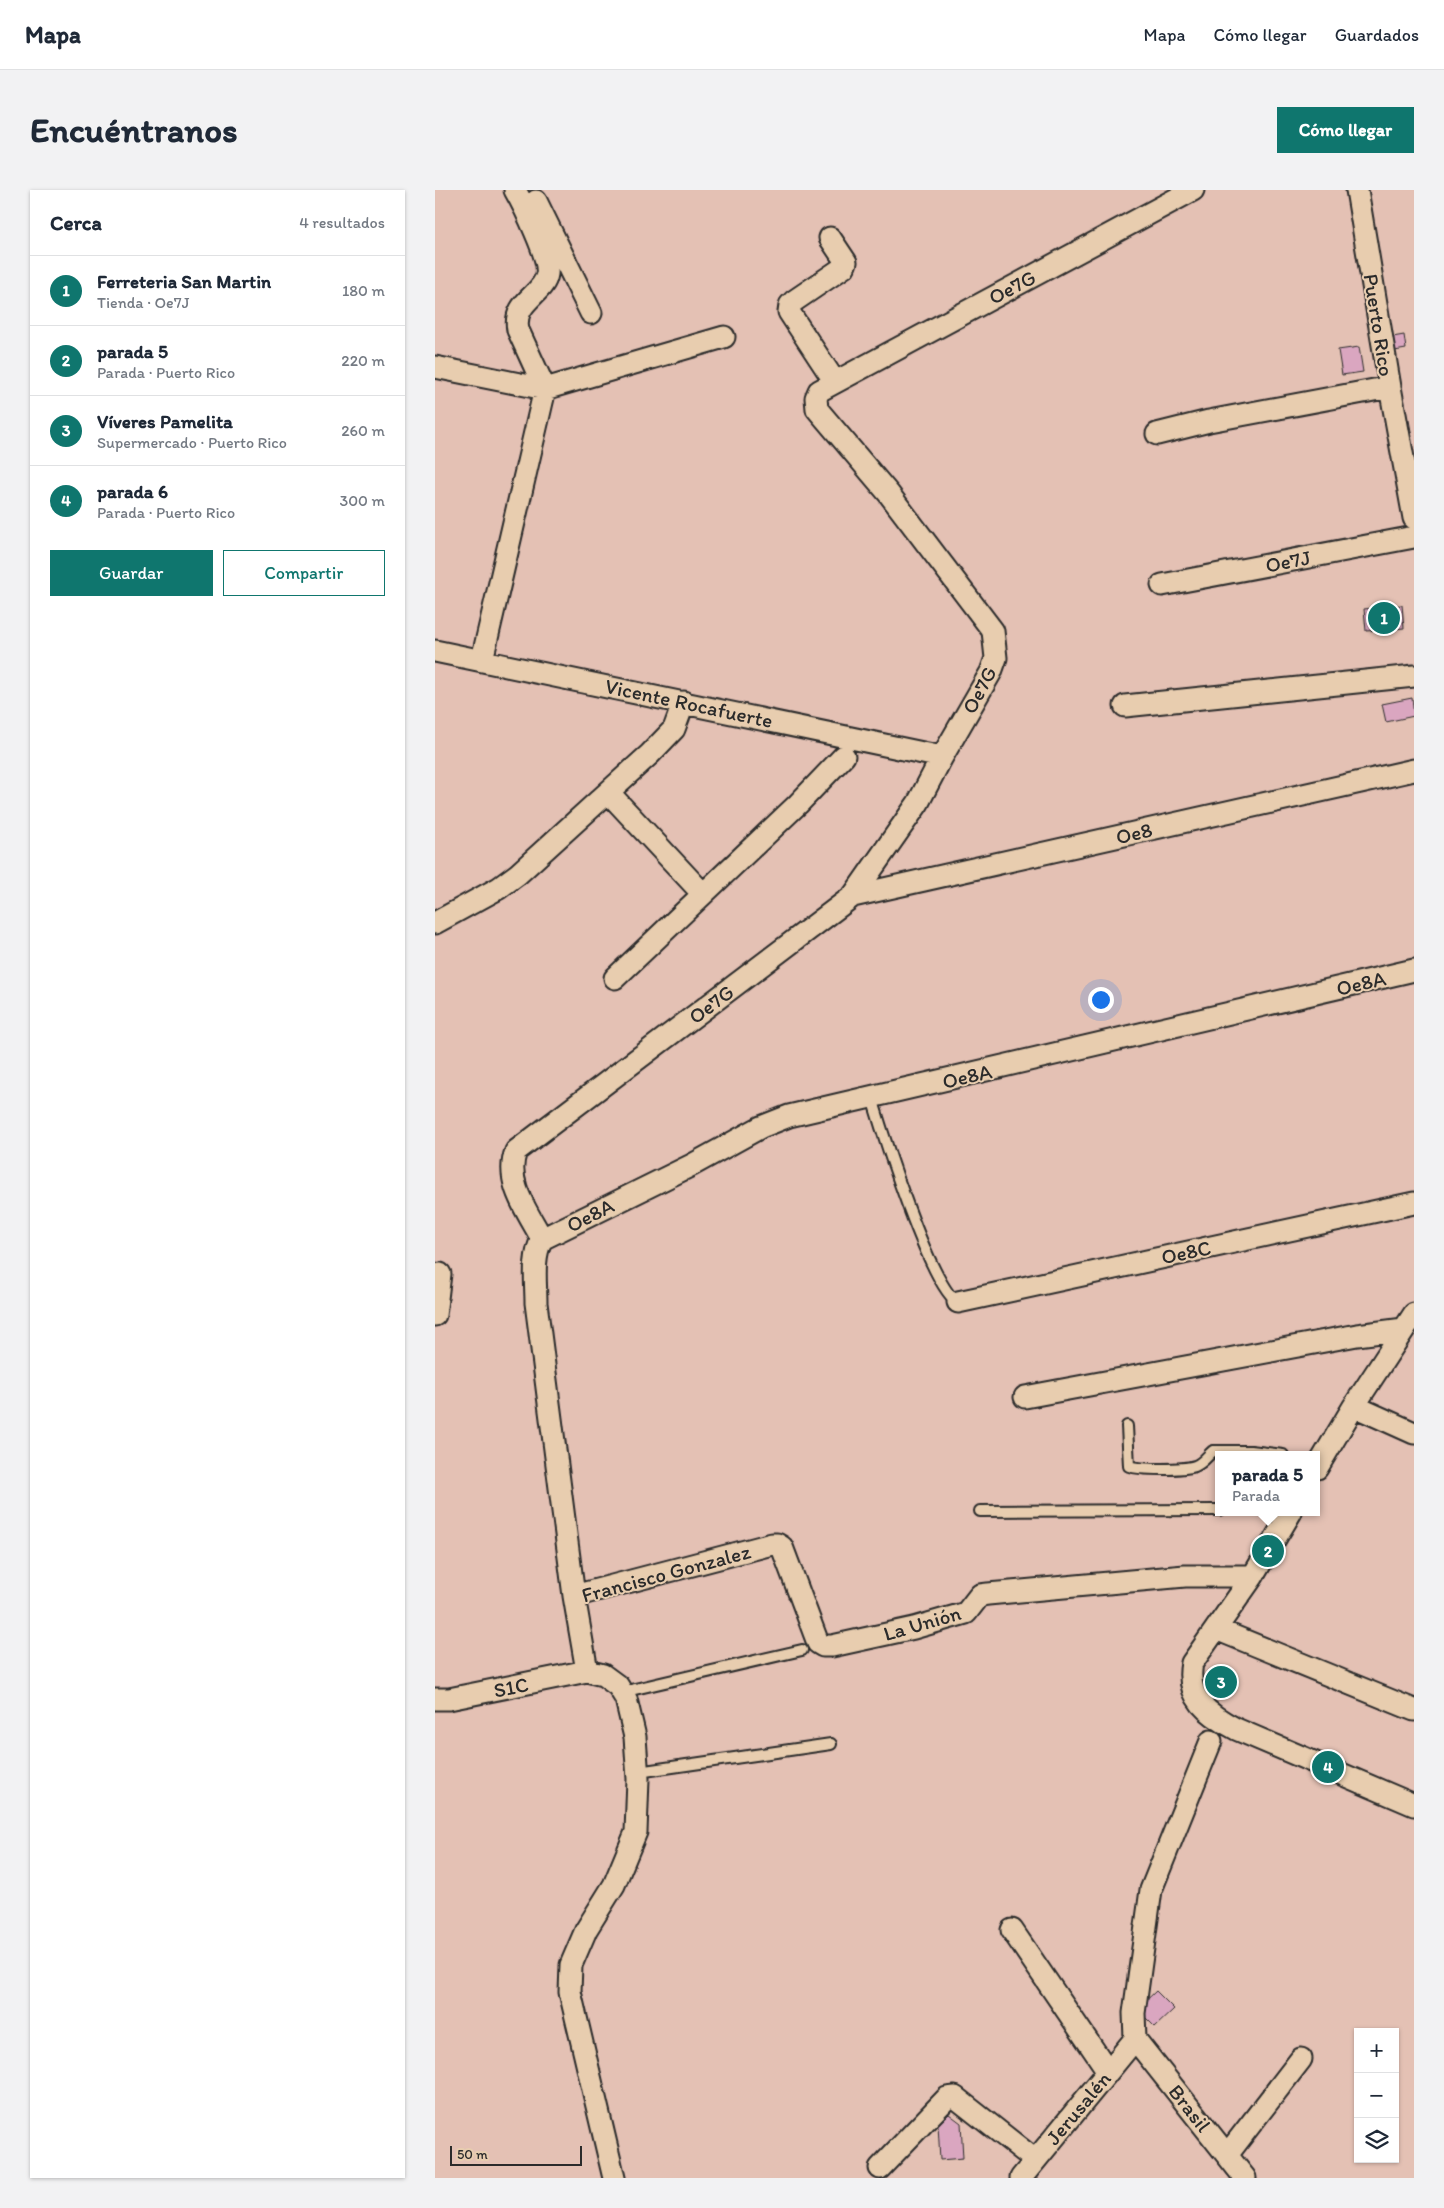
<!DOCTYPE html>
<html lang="es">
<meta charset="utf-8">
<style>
:root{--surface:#fff;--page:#f2f2f3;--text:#1f2937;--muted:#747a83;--line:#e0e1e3;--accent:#0f766e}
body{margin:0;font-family:Itim,sans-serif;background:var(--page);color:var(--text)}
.controls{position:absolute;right:15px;bottom:15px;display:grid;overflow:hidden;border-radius:0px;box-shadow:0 1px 4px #0004}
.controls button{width:45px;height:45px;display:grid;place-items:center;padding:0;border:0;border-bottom:1px solid var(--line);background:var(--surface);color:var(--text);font:25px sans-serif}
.scale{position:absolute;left:15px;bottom:12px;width:132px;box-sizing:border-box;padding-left:5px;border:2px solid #2b2b2b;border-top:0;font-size:14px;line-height:18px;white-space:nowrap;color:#2b2b2b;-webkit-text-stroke:4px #e8cdaf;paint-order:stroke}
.you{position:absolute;left:665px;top:809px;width:18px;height:18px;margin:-12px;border:4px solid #fff;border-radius:50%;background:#1a73e8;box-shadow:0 0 0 8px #1a73e833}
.badge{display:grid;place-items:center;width:32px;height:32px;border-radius:50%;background:var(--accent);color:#fff;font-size:16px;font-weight:700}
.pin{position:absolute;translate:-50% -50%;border:2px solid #fff;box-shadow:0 1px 5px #0006}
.popup{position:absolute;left:780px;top:1261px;width:105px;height:65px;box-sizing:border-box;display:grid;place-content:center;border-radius:0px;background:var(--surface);filter:drop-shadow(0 1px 4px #0005);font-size:16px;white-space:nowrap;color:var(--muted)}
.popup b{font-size:19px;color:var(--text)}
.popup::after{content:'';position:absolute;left:50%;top:100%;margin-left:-10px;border:10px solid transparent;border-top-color:var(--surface)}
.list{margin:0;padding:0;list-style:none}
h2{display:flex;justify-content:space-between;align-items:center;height:65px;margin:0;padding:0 20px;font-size:21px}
h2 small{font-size:16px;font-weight:400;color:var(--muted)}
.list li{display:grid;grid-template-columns:32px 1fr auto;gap:15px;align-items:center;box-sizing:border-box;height:70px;padding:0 20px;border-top:1px solid var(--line)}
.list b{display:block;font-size:19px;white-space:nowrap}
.list p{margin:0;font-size:16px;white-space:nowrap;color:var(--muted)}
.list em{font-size:16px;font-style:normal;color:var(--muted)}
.actions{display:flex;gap:10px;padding:15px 20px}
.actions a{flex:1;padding:11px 0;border:1px solid var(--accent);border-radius:0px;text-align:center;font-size:18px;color:var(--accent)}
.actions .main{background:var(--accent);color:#fff}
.icon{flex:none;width:28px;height:28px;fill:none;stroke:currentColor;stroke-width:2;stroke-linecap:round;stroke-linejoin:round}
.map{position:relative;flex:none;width:979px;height:1988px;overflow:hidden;border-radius:0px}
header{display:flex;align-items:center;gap:30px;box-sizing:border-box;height:70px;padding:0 25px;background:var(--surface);border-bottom:1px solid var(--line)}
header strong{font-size:24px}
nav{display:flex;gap:28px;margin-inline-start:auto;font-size:18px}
.intro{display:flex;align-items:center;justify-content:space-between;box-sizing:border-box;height:120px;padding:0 30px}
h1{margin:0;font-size:35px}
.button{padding:12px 22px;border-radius:0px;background:var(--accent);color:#fff;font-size:18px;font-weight:700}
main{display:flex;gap:30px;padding:0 30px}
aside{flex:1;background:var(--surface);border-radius:0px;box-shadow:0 1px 4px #0004}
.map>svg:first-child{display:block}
.building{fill:#daa6c0;stroke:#2b2b2b}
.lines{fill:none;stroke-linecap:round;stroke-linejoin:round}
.service-casing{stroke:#2b2b2b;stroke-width:14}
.minor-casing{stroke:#2b2b2b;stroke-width:25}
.service{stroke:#e8cdaf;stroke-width:10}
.minor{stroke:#e8cdaf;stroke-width:21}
.labels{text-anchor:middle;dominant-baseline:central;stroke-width:4;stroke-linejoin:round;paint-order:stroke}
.street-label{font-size:21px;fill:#2b2b2b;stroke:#e8cdaf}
</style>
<header>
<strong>Mapa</strong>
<nav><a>Mapa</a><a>Cómo llegar</a><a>Guardados</a></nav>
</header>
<div class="intro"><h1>Encuéntranos</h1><a class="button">Cómo llegar</a></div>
<main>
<aside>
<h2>Cerca<small>4 resultados</small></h2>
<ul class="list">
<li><span class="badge">1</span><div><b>Ferreteria San Martin</b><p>Tienda · Oe7J</p></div><em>180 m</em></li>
<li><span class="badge">2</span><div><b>parada 5</b><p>Parada · Puerto Rico</p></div><em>220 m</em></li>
<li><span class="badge">3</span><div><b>Víveres Pamelita</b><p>Supermercado · Puerto Rico</p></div><em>260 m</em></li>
<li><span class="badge">4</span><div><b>parada 6</b><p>Parada · Puerto Rico</p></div><em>300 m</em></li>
</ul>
<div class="actions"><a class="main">Guardar</a><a>Compartir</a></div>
</aside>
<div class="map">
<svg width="979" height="1988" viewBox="0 0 979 1988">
<rect width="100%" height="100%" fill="#e4c1b4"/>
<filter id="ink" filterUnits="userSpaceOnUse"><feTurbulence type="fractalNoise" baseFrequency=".02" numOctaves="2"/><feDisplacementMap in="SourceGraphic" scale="10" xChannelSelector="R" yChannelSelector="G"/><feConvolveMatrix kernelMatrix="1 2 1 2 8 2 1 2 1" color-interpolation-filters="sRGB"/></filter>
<g filter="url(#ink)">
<path class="building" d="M969,145L971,159L954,162L952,148Z
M924,157L928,182L907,185L903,160Z
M974,230L977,247L970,252L966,231Z
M967,415L969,438L931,441L929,419Z
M977,508L979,526L951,532L947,514Z
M721,1801L739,1819L720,1837L702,1819Z
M514,1924L526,1933L528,1968L505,1970L503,1934Z"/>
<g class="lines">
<g class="service-casing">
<path id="service" d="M437,908C447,941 497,1102 523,1112
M692,1236L694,1276C705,1280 748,1280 760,1276C768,1273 772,1266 778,1261H816L848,1265
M545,1321L784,1320
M187,1502L367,1460
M203,1582L396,1554"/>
</g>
<g class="minor-casing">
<path id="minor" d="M922,0L955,197L979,328
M101,11L156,123
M395,48L411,72L409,77L359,111L355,115L354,122L400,192
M0,177L110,199L289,147
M722,244L774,231L955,197
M727,395L979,347
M0,461L507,567
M47,470L110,199L83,140C77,111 109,105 112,84C115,68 88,14 80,0
M690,516L979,486
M174,603L268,704
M418,706L979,580
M0,733L64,698L83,684L215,564L239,539L249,512
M180,788L363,614L409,566
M107,1049C93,1022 69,992 81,961L418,706L483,613L507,567L556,482L561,468L558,441L454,304L382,219L381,208L384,201L758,0
M107,1049L257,975L326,937L354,926L979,780
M107,1049C97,1067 101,1093 101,1113L139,1406
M523,1112L979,1013
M0,1125L5,1084
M590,1207L922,1145L969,1139
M919,1216L979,1243
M882,1278L919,1216L979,1124
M856,1322L818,1386L757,1473C750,1508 774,1525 801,1539L979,1615
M781,1439L979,1520
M152,1481L139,1406L337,1354H342L347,1357L383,1453L388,1456H397L479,1438L531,1423L545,1405L553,1404L750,1386H818
M0,1509H14L152,1481L168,1485L183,1496L191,1509L200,1547L203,1589L201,1642L179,1695L151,1740L136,1775L135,1802L179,1988
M577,1740L673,1881
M700,1849L699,1823L716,1700L776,1551
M700,1849L810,1988
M792,1965L866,1869
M445,1978L512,1908L520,1907L600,1970
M586,1988L700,1849"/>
</g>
<use href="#service" class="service"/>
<use href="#minor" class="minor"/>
</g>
</g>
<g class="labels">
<g class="street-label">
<text transform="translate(577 97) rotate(-28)">Oe7G</text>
<text transform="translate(944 135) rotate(81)">Puerto Rico</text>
<text transform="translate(853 371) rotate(-11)">Oe7J</text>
<text transform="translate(544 500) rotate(-62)">Oe7G</text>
<text transform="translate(254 513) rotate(12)">Vicente Rocafuerte</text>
<text transform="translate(699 643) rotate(-13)">Oe8</text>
<text transform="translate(926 793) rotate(-13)">Oe8A</text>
<text transform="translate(276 814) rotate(-37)">Oe7G</text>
<text transform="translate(532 886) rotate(-13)">Oe8A</text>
<text transform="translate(155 1025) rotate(-27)">Oe8A</text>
<text transform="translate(751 1062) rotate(-12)">Oe8C</text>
<text transform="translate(231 1383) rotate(-15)">Francisco Gonzalez</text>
<text transform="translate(487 1433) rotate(-16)">La Unión</text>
<text transform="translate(76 1497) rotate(-11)">S1C</text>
<text transform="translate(643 1918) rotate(-50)">Jerusalén</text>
<text transform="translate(755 1918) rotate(52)">Brasil</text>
</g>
</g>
</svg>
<div class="controls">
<button>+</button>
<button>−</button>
<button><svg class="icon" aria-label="layers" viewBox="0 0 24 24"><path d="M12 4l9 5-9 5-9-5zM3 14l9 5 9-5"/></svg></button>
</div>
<div class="scale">50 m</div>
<div class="you"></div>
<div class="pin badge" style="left:949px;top:428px">1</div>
<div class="pin badge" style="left:833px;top:1361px">2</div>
<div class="popup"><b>parada 5</b>Parada</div>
<div class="pin badge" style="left:786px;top:1492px">3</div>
<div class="pin badge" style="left:893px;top:1577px">4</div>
</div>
</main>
